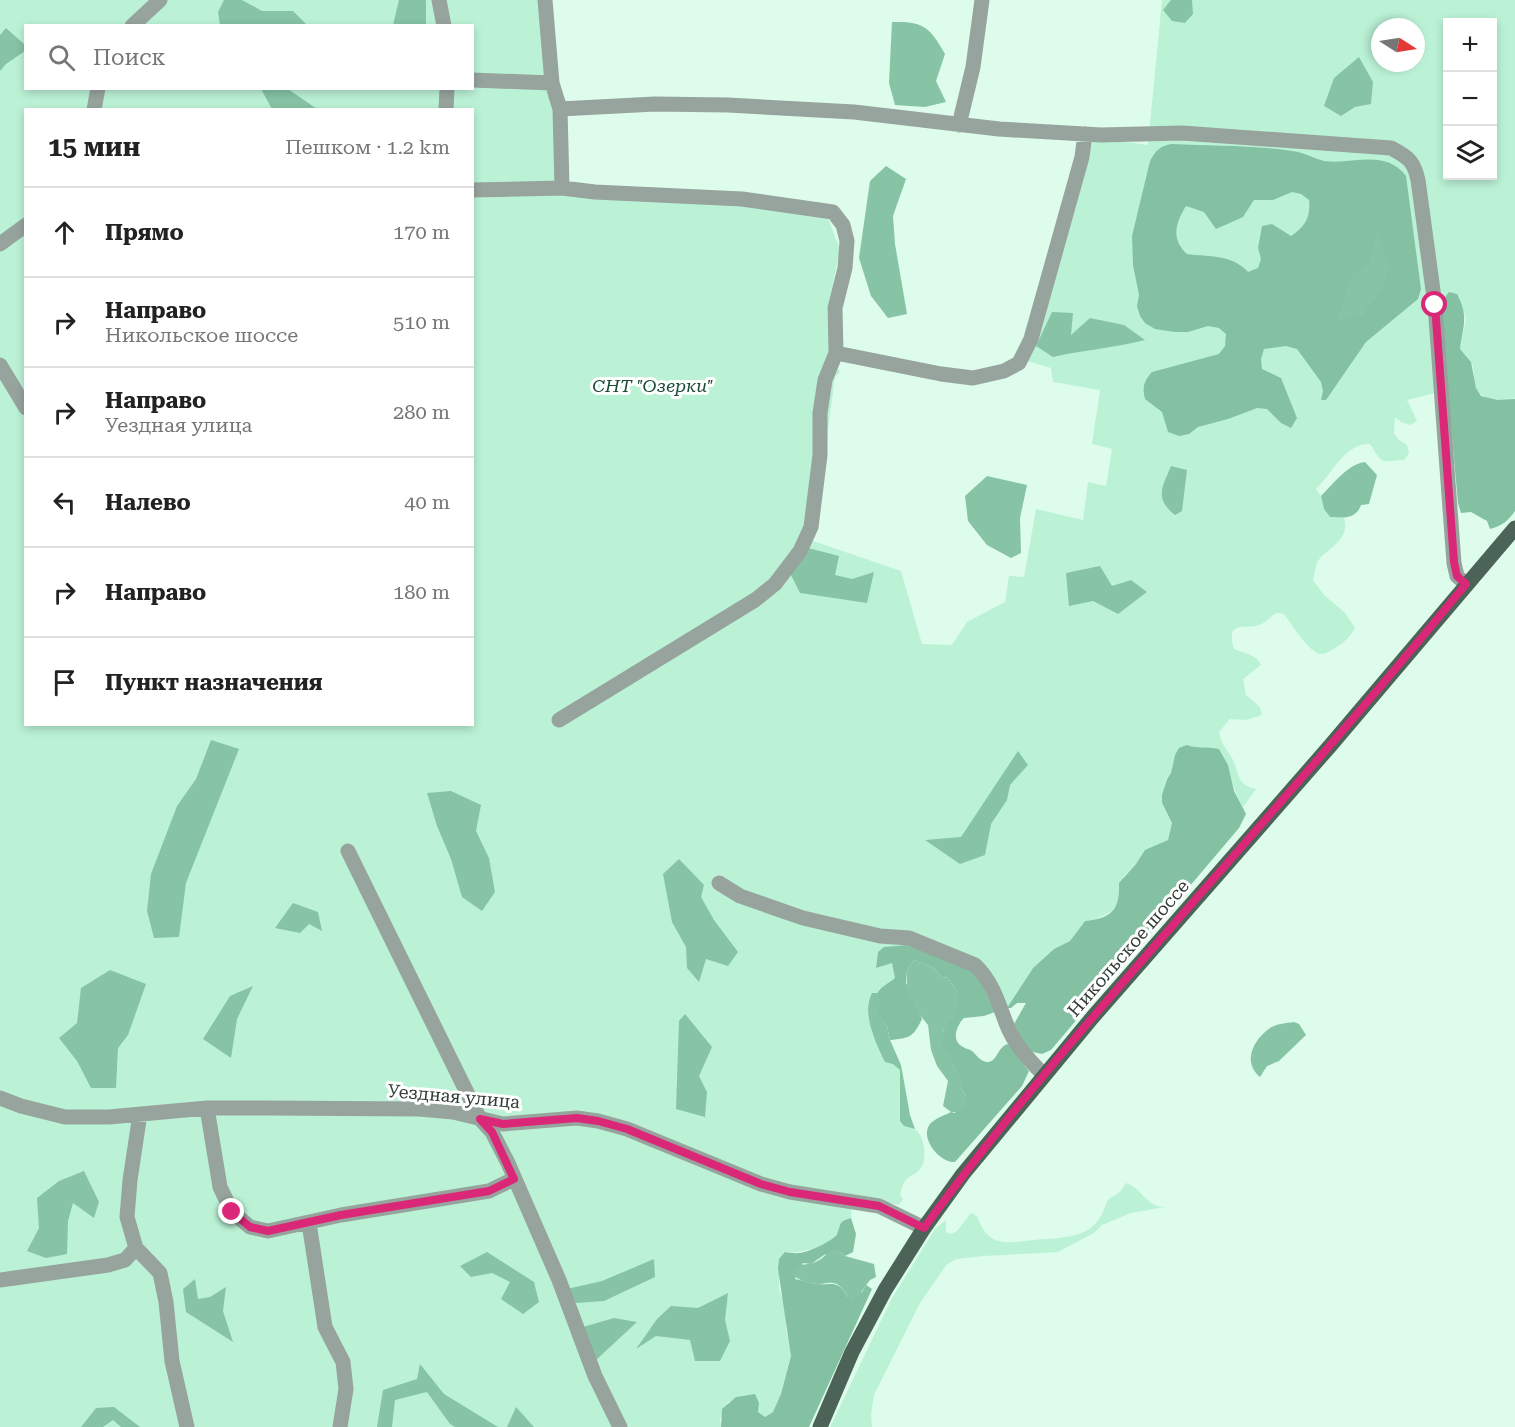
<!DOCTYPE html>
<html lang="ru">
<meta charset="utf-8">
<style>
:root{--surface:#fff;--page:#f2f2f2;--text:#222;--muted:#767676;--line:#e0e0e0}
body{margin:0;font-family:"Roboto Serif",serif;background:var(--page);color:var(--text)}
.controls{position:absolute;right:18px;top:18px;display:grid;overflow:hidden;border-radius:0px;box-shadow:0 3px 9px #0003}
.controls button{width:54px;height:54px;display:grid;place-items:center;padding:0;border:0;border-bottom:2px solid var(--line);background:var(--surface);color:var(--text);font:30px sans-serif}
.compass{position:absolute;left:1371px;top:18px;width:54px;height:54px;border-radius:50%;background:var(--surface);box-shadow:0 3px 9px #0003;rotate:102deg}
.stop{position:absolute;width:18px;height:18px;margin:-14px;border:4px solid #db2777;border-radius:50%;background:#fff}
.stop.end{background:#db2777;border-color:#fff;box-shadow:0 2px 6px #0008}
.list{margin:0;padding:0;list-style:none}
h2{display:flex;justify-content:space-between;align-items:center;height:78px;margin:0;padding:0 24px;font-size:26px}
h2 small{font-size:20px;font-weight:400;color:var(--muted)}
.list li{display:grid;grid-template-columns:39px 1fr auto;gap:18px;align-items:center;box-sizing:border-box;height:90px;padding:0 24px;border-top:2px solid var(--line)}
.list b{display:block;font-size:22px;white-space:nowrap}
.list p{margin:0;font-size:20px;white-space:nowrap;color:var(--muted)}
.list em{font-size:20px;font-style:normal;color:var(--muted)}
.icon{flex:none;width:33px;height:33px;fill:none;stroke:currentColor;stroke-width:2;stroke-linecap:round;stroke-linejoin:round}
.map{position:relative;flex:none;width:1515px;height:1427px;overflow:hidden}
.search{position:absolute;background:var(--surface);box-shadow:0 3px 9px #0003;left:24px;top:24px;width:450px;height:66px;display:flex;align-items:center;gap:15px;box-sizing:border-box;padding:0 21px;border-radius:0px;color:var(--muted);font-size:22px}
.panel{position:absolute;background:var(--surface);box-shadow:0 3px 9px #0003;left:24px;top:108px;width:450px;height:618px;border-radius:0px}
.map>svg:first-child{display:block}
.green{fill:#bbf2d6;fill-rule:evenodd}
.forest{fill:#83c1a2;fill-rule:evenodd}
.water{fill:#86c4a5}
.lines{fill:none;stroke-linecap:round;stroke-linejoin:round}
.minor{stroke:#97a49d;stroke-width:15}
.major{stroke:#4c6357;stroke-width:15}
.route{stroke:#db2777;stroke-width:8}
.labels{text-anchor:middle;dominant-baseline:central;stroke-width:6;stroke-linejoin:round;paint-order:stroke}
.park-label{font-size:18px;font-style:italic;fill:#1a4b36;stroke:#fff}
.street-label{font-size:18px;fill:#303c36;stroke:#fff}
</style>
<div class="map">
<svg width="1515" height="1427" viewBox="0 0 1515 1427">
<rect width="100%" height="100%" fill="#ddfceb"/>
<path class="green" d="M0,0H541L562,188L827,215L840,250L827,311L829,352L840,372L835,377L813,541L901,571L922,644L952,645L967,622L1005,602L1009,576L1024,577L1036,509L1083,520L1088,482L1106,486L1112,449L1092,444L1100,390L1053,382L1051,368L1017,358L1082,136L1148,145L1162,0H1515V398C1505,404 1481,401 1476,388C1473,381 1475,372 1472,364C1469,359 1464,354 1460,349L1466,319L1461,302L1435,393L1407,400L1417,421L1410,425L1401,422L1395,417L1394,433L1399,440L1407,445L1409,453L1404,460C1380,461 1384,466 1370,444C1345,443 1332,474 1316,489L1321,496L1324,509L1330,517L1344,518C1350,537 1333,546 1321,557C1315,563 1315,573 1313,580L1324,595L1345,613L1355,628C1350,637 1344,643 1335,648C1331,650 1326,654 1322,654C1310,655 1291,623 1284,614L1276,613C1270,617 1265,623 1259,625C1246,630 1225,619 1234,649C1244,653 1257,655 1261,665L1243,679L1246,695L1260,707L1262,715L1246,720L1230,719L1219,732C1222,745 1226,748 1232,758C1240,774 1236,785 1256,789L1243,807C1231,787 1230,770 1219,749C1208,746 1198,749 1187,745L1175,755L1171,773L1166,779L1162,804L1172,823L1168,840L1145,851L1136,864L1124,876L1119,902L1113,911L1094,920L1085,921L1070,941L1054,949L1033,968L1007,1008L906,945L884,947L878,952L876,968L892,962L896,979L879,989L878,993H872L868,1003L873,1035L880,1047L900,1070V1117L904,1126C908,1127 913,1128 917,1131C924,1137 927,1158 922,1166C914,1180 905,1170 900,1195L903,1199L899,1205L852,1196L851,1218L844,1220C841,1226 839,1232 834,1237C824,1248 800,1254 785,1252L779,1279V1288L786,1311V1330L791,1347V1356L781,1394L773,1412L765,1417L758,1412L745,1395L728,1402L720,1419L721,1427H0ZM1448,22H1492V176H1448ZM26,26H472V88H26ZM1380,27H1416V63H1380ZM26,110H472V724H26Z
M1126,1183C1141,1187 1147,1208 1165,1207L1131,1213L1102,1225L1094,1233L1058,1252L984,1256L957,1259L947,1264L920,1303L874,1395L871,1414L872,1427H830L892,1298L935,1229L946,1220V1232L951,1234L957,1231L971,1213L977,1216C988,1248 1006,1243 1034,1240C1051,1238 1068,1239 1084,1232C1092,1229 1100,1219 1103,1212C1105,1208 1106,1202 1109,1199C1111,1197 1114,1196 1117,1194C1121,1192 1123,1187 1126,1183Z"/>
<path class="forest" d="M1172,144C1213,146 1257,145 1298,152C1307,154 1315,159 1324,161C1353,165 1385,148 1406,176L1421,289L1418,299L1366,342L1326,400H1321L1323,391L1321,382L1297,349L1286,346L1264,349L1261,359L1262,369L1281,378L1297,418L1291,428L1281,423L1267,409L1257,408L1228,419L1198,427L1189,434L1179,436L1168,432L1162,412L1145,399C1142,387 1144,381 1152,372L1219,354L1225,346L1226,334L1219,328L1208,326L1188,332H1175L1155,329L1145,323L1140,316L1137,306L1139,295L1133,265L1132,236L1150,161C1156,150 1160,146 1172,144ZM1292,192L1301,194L1309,200C1311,217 1305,227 1291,236L1272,224L1262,226L1258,248L1261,259L1258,268L1248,272C1232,254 1209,257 1187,254C1171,239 1175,224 1186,206L1204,212L1216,229L1243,217L1254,200H1273Z
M1449,292L1457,294C1469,316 1463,326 1460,349L1471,362L1476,388L1481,396L1497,400L1515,399V511C1508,521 1502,526 1490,529L1487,521L1471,512L1461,513L1458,503L1440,304Z
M1187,745C1198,749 1208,746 1219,749L1228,765L1234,791L1246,814L1239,828L1051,1050L1042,1054L1028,1051L1014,1024L1026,1003H1017L1011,1008H1007L1033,968L1054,949L1070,941L1085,921C1112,918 1120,910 1119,883L1136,864L1145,850L1168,840L1172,823L1162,803V795L1167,779L1171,773L1175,755L1179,748Z
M906,945L976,971L995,1012L984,1016L964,1018C956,1026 951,1041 963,1047C966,1049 969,1049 972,1051C977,1055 980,1062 988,1062C997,1062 998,1046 1008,1044C1017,1050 1021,1063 1029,1071L1022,1086L955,1162C940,1163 919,1138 930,1124C934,1119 945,1115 951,1112L955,1113L966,1096L961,1088L956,1069L941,1044L944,1028L957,996V991L947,977L942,978L934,968L914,960L907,970L906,983L922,1019C913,1037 911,1038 890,1040L887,1026L877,1013C879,1006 877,997 878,992C880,987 891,982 895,978L892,963L876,968L878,952L884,947Z
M851,1218L856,1234L853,1252L845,1256L839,1251L824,1255L811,1264L803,1263L795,1279C802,1280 808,1283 815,1284C832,1286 837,1278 848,1297L862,1292L866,1285L872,1289L809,1427H721L722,1409L736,1397L755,1394L759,1403L758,1412L765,1417L773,1412L781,1394L791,1356L778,1269L779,1259L785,1252C791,1253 798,1254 804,1252C811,1251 834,1240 837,1234C842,1224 837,1222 851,1218Z"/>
<path class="water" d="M224,0H242L262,11H293L307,25H220L218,12Z
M399,0H426V25H393Z
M1171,0H1192L1193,14L1185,23L1172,21L1163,10Z
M892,22C923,21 930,27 945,54L936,81L946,102L925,107L895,105L889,83Z
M6,28L25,45V51L6,64L0,71V35Z
M1359,57L1373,82L1371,104L1355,107L1341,116L1324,106L1334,78Z
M261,89H288L317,109H272Z
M886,166L906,179L893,216L895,244L907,314L888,318L871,296L859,258L870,181Z
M1377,235L1390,264L1381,292L1362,315L1337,321L1352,275L1369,264Z
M1052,312L1073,313L1071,335L1090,318L1124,325L1145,340C1114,348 1083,350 1053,357L1036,346Z
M1365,462L1377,475L1369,504L1361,505C1356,519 1344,518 1330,517L1324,509L1321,496C1334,483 1348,464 1365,462Z
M1171,466L1187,470L1182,511L1175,515C1154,498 1162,488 1171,466Z
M987,476L1027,485L1020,518L1021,553L1011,558L987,545L968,521L965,496Z
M808,548L839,556L835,575L852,579L874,572L867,603L800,593L789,571Z
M1100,566L1112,586L1131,580L1147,592L1118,614L1093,601L1069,606L1066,573Z
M211,740L239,749L186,883L179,937L154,938L147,911L151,874L177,806L196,779Z
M1018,751L1028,765L1010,785L1007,800L991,824L985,855L960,864L925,840L961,837Z
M451,791L481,805L476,831L489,858L495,892L482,911L462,897L451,859L437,826L427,793Z
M679,859L704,885L701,897L714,920L738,952L728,966L706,959L699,982L687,968L686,947L672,922L663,874Z
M293,903L318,912L322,931L309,924L300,933L275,928Z
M914,960L934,968L942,978L947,977L957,991L959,1005L956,1014L944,1028L942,1044L960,1076L961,1088L966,1096V1104L960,1112H951L943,1106L948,1081L937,1066L931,1050L928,1025L920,1015L907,988V970Z
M110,970L146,984L128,1035L118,1048L116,1088H91L77,1061L59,1038L77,1023L81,988Z
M253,986L237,1019L231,1058L203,1039L230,996Z
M872,993H878L880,1006L878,1013L887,1026L890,1040L901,1065L910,1115L915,1129L904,1126L900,1121V1070L893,1064L885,1062C876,1044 861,1012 872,993Z
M685,1014L712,1047L699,1076L707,1092L705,1117L676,1109L679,1021Z
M1294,1022L1299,1024L1306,1035L1279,1061L1267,1066L1260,1077C1242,1062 1253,1040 1270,1028C1276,1024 1286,1023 1294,1022Z
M84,1171L99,1202L94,1218L73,1203L68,1221L67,1254L46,1258L27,1251L39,1228L37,1198L59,1181Z
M831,1251H839L845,1256L874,1264L876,1277L870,1280L853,1303C847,1297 844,1288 837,1284C830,1281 824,1284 817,1284C808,1284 796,1279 791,1273C798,1262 803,1266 813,1263C820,1261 825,1255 831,1251Z
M487,1252L534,1282L539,1302L523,1314L501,1299L510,1282L492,1273L471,1277L460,1266Z
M654,1259L655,1277L604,1301L576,1303L567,1289L602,1281Z
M195,1279L198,1299L210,1297L226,1287L223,1311L233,1342L186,1312L183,1289Z
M728,1293L725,1320L730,1341L720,1361H695L690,1340L656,1336L636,1349L657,1319L671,1306L698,1308Z
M614,1318L637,1322L596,1360L583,1327Z
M420,1364L444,1394L498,1427H455L450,1424L427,1392L395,1400L392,1427H377L383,1390L417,1379Z
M114,1407L140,1427H121L113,1420L103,1427H81L96,1408Z
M516,1407L534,1427H507Z"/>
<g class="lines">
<path class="minor" d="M439,0L444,26
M545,0L552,83L560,109
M132,26L160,0
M472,80L552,83
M94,110L98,88
M446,110L447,88
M959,125L973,67L982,0
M472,190L562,188L560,109L655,104L728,105L854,112L999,129L1101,135L1182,133L1391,148C1408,157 1414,161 1418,180L1435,305L1454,563L1457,576L1466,584
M0,244L26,225
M836,353L941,374L973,378L1004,371L1019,363L1031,339L1082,157L1085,134
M0,365L26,408
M559,720L755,600L775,584L800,551L811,527L820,455V413L825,380L836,353L835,308L845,268L847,241L843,225L833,212L742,199L595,192L562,188
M348,851L480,1119L492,1132L508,1163L559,1280L595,1376L620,1427
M719,883L740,896L803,918L880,936L909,938L975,965C992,981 998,1002 1006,1023C1014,1044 1028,1059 1044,1075
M0,1098L21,1106L65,1117H109L207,1108H266L419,1109L453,1112L503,1124L577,1118L598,1121L627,1129L761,1184L790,1192L879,1206L924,1228
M207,1108L220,1187L232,1212L250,1227L268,1231L341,1215L489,1191L514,1179
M140,1114L130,1180L127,1217L136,1248L160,1273L166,1302L172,1361L187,1427
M309,1223L325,1327L343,1362L346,1389L340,1427
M0,1280L108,1265L125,1260L136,1248"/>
<path class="major" d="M820,1427L852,1352L885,1290L924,1228L963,1174L1092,1018L1330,746L1515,528"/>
</g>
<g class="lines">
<path class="route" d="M232,1212L250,1227L268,1231L341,1215L489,1191L514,1179L492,1132L480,1119L503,1124L577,1118L598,1121L627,1129L761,1184L790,1192L879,1206L924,1228C1001,1122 1087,1023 1174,924C1272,812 1371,700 1466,584L1457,576L1454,562L1435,305"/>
</g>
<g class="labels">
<g class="park-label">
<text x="653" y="385">СНТ "Озерки"</text>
</g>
<g class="street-label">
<text transform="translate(1128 948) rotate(-49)">Никольское шоссе</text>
<text transform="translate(454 1096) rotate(5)">Уездная улица</text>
</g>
</g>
</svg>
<div class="controls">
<button>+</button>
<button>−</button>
<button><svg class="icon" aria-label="layers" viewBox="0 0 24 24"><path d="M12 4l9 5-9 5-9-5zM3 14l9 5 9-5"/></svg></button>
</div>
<svg class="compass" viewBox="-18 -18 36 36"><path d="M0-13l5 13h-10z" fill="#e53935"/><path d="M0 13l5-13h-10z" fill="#767676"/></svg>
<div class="stop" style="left:1435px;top:305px"></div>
<div class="stop end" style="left:232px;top:1212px"></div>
<div class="search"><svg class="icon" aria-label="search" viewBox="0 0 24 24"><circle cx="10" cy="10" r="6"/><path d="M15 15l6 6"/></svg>Поиск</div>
<section class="panel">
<h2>15 мин<small>Пешком · 1.2 km</small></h2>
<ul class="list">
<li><svg class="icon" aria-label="ahead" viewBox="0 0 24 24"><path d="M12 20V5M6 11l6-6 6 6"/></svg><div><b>Прямо</b></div><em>170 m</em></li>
<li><svg class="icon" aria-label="right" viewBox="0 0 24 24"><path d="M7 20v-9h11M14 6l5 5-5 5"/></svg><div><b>Направо</b><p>Никольское шоссе</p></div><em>510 m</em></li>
<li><svg class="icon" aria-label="right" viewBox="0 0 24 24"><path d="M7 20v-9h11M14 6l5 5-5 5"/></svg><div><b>Направо</b><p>Уездная улица</p></div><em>280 m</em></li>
<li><svg class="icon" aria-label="left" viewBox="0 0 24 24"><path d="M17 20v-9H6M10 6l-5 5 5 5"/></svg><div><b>Налево</b></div><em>40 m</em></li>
<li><svg class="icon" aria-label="right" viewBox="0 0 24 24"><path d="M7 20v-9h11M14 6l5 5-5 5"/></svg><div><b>Направо</b></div><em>180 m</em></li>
<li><svg class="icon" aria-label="arrive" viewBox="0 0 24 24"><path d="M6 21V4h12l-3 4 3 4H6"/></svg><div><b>Пункт назначения</b></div></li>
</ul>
</section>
</div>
